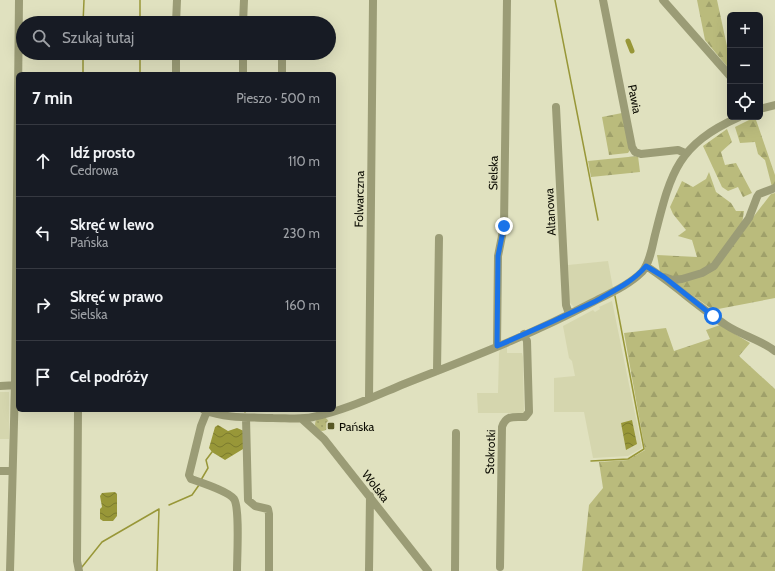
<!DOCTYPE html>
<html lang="pl">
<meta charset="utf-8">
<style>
:root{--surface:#171b24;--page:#20242c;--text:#f1f3f6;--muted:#9ea1a6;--line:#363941}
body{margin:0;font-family:Cabin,sans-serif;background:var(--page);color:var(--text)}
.controls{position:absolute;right:12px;top:12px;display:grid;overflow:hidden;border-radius:6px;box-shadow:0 4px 16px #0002}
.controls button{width:36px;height:36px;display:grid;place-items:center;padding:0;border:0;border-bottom:1px solid var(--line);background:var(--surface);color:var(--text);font:20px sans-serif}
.stop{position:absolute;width:12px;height:12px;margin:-9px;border:3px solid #1a73e8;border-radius:50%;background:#fff}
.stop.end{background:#1a73e8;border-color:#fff;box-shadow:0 1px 4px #0008}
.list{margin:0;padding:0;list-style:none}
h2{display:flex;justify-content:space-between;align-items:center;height:52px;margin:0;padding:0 16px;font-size:17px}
h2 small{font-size:13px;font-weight:400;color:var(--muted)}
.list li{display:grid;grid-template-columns:26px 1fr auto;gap:12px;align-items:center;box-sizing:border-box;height:72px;padding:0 16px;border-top:1px solid var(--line)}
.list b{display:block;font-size:15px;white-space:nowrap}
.list p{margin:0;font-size:13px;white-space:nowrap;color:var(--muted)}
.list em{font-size:13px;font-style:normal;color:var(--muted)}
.icon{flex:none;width:22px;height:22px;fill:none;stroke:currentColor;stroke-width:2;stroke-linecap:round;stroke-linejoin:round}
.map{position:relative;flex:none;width:775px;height:571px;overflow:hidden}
.search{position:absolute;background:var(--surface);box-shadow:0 4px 16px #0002;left:16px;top:16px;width:320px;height:44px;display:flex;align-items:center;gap:10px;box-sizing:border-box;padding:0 14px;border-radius:22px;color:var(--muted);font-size:15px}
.panel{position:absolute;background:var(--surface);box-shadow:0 4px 16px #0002;left:16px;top:72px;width:320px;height:340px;border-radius:6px}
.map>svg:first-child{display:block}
.built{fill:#d5d6ae}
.grass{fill:url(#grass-dots)}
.forest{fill:url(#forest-firs)}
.water{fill:url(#water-waves)}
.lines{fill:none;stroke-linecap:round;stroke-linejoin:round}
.stream{stroke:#989738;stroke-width:1.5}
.canal{stroke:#989738;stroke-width:5}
.minor{stroke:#9b9c76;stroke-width:8}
.route{stroke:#1a73e8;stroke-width:5}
.poi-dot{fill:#595926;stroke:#e0e1bf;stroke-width:1.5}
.labels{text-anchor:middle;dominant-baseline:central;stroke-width:4;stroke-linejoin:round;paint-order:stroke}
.street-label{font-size:12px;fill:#0c0c03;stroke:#e0e1bf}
.poi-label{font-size:12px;fill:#0c0c03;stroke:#e0e1bf;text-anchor:start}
</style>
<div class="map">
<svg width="775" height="571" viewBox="0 0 775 571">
<defs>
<pattern id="grass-dots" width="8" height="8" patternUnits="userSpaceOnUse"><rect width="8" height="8" fill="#babb7c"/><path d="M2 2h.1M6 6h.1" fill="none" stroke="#9fa06a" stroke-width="1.8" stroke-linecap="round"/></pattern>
<pattern id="forest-firs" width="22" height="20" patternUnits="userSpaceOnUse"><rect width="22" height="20" fill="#babb7c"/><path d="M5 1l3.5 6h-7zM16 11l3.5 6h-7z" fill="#9fa06a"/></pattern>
<pattern id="water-waves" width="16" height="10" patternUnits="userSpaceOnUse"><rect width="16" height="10" fill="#989738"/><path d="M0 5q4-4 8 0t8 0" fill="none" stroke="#7a7a2d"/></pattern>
</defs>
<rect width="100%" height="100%" fill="#e0e1bf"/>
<path class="built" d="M608,261L613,288L575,308L569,302L568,265Z
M612,301L642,448L628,456L593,458L584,412H554V378L575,376L572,361L569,358L563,326L593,310L595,312L600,309L599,307Z
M507,347V353H522L523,357L524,413H478L477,393H498L499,354L500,349Z
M0,392H9V439H0Z"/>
<path class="grass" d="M315 424a7 7 0 1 1 14 0a7 7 0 1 1-14 0Z"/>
<path class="forest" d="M697,0H717L730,60V70L705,40Z
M622,113L630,150L628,153L609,155L602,117Z
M755,117L775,175V186L772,187L765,160L758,154L755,142L740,143L735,127Z
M727,129L732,142L721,152L725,165L736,163L752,193L743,197L738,187L728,191L722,187L703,146Z
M638,156L640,172L591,177L588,161Z
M709,172L716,192L731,203L736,211H744L742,224L714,261L697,275L673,279L660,272L657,255L697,257L692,240L678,236L686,230L673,214L670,207L682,181L693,187L706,179Z
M775,193V298L713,310L674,282L714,268L771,194Z
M720,325L750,343L739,356L775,389V571H582L589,505L603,488L599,462L628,460L645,450L624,333L666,328L674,351L710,339L706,330Z"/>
<path class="water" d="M632,420L637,444L626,450L621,423Z
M218,425L228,431L237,428L244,431L243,449L225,460L212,452L209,448L215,427Z
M115,492L117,494V516L113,521H103L100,519V509L102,507L100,496L102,493Z"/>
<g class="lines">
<path class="stream" d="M555,0L598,220
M83,23L84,0
M140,23V0
M83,74V53
M140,74V53
M245,412V410
M591,461L628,459L644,449L615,296
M201,480L208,468L206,460L212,452
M169,505L192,495L199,485
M82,567L102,542L159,509L157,571"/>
<path class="canal" d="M628,41L632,51"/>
<path class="minor" d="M603,0L632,147L635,152L641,154L678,150L685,153
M663,0L730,76
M176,23L177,0
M243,23L244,0
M176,74V53
M243,74V53
M282,74V53
M556,107L566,305L569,314
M760,109L775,105
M646,266C674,284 698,307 726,325C741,335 761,340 775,351
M664,277L673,280L682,279L702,273L714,266L749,218L757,197L759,194L775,188
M497,346L498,256L504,226L507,0
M437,371L439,238
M0,386L18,385
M369,398L373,1
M78,410L77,561L79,571
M204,410C227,419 250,417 273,418C287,418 300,420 313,417C344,411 375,396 404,384C467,359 531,335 591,303C608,294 628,286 642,272C650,263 652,247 655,235C671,172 677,145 739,117
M207,411L201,426L189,475L191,479C202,483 228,491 234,499C240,508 237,557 237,571
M246,418L248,500L255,506L268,509L269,514V571
M302,419L324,439L428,571
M0,471H12
M500,567L502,427C506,415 513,417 525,417L529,412L527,341L524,334
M10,571L15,385L19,0
M369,571L370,496
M455,571L456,433"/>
</g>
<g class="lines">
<path class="route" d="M504,226L498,256L497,346C530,332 563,317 596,301C613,291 633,282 646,266L664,277L713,316"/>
</g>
<rect class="poi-dot" x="327" y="422" width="8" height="8" rx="2"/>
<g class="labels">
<g class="street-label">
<text transform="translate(635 99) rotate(79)">Pawia</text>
<text transform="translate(493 173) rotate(-89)">Sielska</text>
<text transform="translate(359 199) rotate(-89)">Folwarczna</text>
<text transform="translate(550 212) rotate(-93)">Altanowa</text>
<text transform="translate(490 452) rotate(-88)">Stokrotki</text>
<text transform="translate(376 486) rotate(52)">Wolska</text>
</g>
<g class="poi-label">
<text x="339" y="426">Pańska</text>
</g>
</g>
</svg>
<div class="controls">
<button>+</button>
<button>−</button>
<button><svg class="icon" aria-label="locate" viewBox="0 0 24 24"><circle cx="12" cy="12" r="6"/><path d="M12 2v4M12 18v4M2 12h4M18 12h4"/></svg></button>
</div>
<div class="stop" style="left:713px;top:316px"></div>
<div class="stop end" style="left:504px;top:226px"></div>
<div class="search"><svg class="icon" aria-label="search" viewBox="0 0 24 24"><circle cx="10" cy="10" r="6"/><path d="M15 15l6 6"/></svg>Szukaj tutaj</div>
<section class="panel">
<h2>7 min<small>Pieszo · 500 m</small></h2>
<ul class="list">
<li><svg class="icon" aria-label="ahead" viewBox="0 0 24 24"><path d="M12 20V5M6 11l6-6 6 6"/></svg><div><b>Idź prosto</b><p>Cedrowa</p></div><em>110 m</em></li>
<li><svg class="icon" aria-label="left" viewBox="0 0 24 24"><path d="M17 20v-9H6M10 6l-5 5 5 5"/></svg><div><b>Skręć w lewo</b><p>Pańska</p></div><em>230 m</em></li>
<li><svg class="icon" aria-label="right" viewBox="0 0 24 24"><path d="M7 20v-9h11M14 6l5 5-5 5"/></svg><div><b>Skręć w prawo</b><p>Sielska</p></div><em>160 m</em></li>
<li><svg class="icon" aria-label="arrive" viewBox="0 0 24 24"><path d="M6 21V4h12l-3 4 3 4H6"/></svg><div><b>Cel podróży</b></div></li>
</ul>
</section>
</div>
